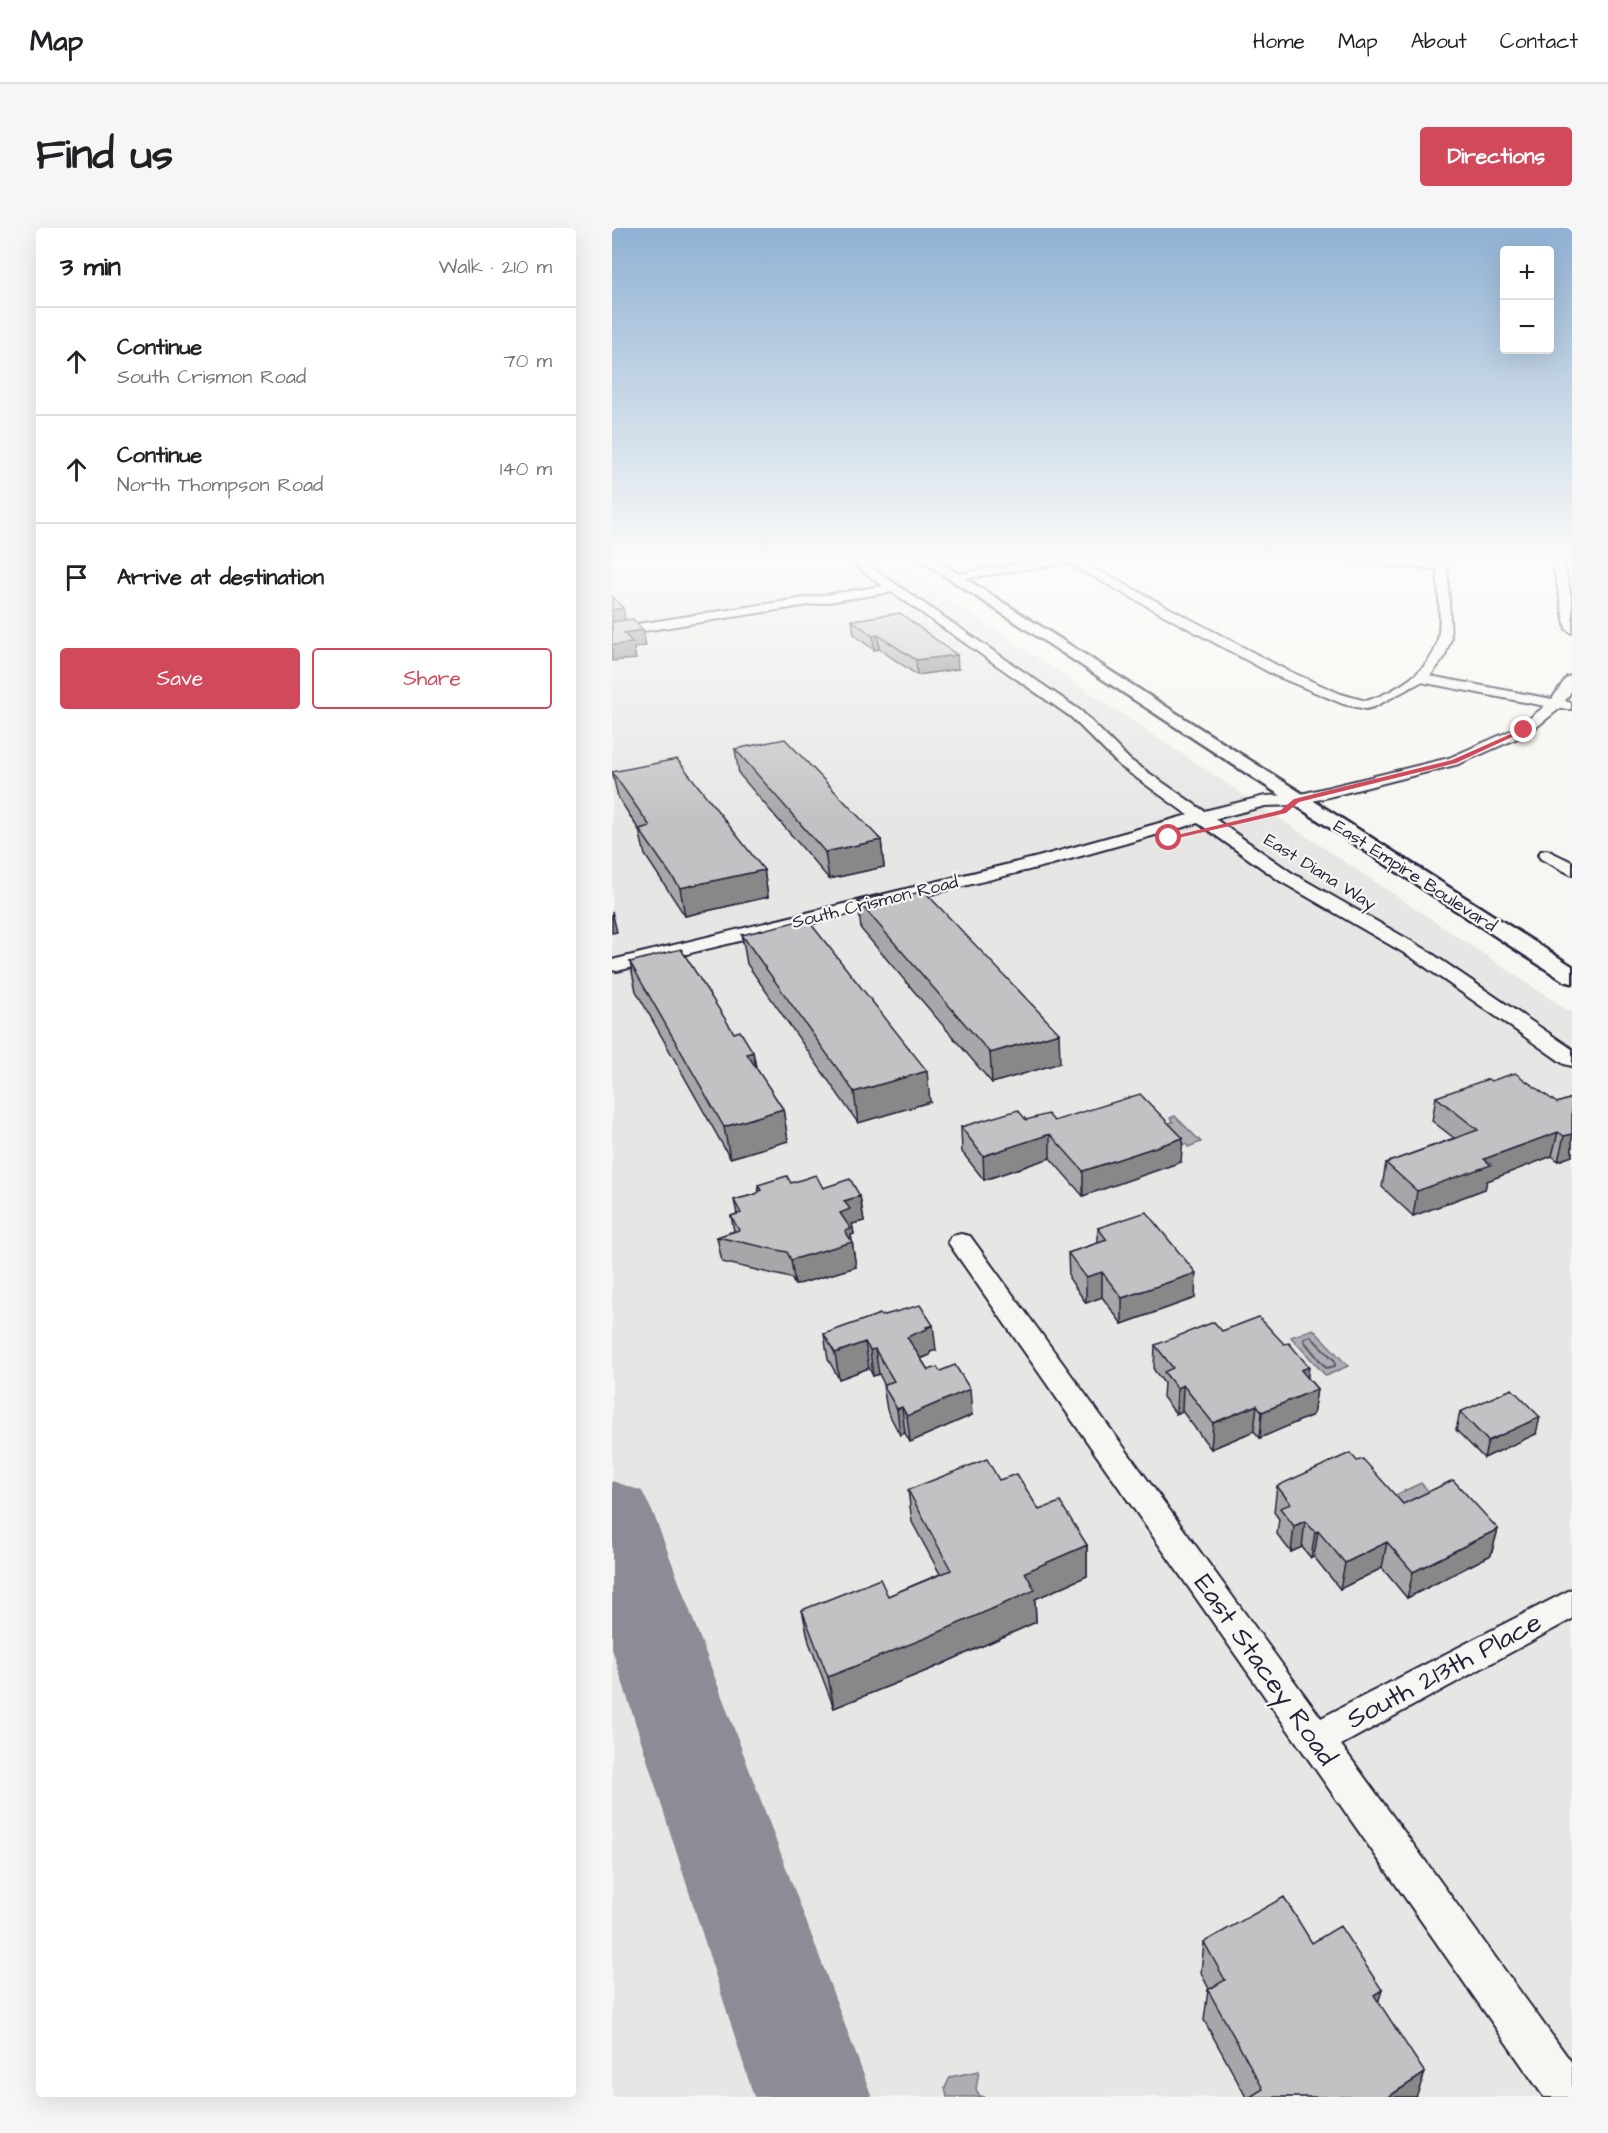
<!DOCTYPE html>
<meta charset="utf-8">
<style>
:root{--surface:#fff;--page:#f6f6f6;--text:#202124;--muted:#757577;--line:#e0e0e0;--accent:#d1495b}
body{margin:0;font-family:"Architects Daughter",sans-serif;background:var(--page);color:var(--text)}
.controls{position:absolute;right:18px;top:18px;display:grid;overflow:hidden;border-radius:6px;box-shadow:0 6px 24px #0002}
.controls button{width:54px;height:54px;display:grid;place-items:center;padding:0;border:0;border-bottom:2px solid var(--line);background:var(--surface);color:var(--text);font:30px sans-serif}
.stop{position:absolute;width:18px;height:18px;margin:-14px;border:4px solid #d1495b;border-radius:50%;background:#fff}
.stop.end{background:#d1495b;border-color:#fff;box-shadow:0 2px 6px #0008}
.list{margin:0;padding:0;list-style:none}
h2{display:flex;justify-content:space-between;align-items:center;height:78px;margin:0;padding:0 24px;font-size:26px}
h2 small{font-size:20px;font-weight:400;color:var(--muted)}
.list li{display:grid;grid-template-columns:39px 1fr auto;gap:18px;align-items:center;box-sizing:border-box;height:108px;padding:0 24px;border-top:2px solid var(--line)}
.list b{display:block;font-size:22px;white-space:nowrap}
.list p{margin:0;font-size:20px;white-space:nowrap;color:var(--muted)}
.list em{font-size:20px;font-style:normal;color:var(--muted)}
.actions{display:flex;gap:12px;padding:18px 24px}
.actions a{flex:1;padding:14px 0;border:2px solid var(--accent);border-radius:6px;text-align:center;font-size:21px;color:var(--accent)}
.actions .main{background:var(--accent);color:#fff}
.icon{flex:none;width:33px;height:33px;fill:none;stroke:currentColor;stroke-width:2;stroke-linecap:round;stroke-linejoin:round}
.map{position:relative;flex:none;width:960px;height:1869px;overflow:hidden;border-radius:6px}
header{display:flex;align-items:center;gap:36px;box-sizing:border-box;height:84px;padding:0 30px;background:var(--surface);border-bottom:2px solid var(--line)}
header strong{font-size:28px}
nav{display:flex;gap:33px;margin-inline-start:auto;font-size:21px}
.intro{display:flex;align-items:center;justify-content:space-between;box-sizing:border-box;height:144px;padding:0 36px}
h1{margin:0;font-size:42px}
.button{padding:15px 27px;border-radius:6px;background:var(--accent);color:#fff;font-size:21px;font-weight:700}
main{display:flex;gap:36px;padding:0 36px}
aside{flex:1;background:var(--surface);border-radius:6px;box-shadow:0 6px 24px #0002}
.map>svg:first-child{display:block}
.built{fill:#e6e6e4}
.water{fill:#adadb3;stroke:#757583;stroke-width:1.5}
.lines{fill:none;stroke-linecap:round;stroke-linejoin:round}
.shore-far1{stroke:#5a5a6b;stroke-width:1.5}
.shore{stroke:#5a5a6b;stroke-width:2}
.taxiway{fill:#8c8c96;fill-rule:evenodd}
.minor-casing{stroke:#22223b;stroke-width:4}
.tertiary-casing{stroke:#22223b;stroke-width:5}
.minor{fill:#f6f6f2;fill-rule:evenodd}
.tertiary{fill:#f6f6f2;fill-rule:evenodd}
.wall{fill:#a7a7a9;stroke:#22223b;stroke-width:1.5}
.shaded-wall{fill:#888889;stroke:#22223b;stroke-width:1.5}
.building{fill:#c2c2c4;stroke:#22223b;stroke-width:1.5}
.route{fill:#d1495b}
.labels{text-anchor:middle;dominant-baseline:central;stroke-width:4.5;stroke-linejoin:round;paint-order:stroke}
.far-street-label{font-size:18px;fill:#22223b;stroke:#f6f6f2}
.near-street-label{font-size:27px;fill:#22223b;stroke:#f6f6f2}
</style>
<header>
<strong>Map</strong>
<nav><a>Home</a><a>Map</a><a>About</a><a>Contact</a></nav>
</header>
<div class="intro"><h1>Find us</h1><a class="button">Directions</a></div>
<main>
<aside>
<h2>3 min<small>Walk · 210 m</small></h2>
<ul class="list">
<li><svg class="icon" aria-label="ahead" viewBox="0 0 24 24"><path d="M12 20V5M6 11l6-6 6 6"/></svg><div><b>Continue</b><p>South Crismon Road</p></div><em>70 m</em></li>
<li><svg class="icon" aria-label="ahead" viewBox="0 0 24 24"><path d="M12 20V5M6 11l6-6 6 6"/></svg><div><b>Continue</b><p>North Thompson Road</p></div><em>140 m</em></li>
<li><svg class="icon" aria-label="arrive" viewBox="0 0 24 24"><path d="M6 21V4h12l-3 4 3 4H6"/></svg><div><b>Arrive at destination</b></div></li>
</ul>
<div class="actions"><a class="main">Save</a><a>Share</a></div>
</aside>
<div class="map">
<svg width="960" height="1869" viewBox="0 0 960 1869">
<rect width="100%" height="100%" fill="#f6f6f2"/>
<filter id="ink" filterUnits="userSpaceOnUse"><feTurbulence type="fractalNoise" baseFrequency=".0167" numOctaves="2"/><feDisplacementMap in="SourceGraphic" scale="12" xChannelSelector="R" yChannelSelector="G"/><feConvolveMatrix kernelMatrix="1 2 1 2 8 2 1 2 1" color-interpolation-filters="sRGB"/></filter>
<g filter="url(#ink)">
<path class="built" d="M0,331H277L960,785V1869H0Z"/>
<path class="water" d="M563,888L589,914L576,919L574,916L569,917L550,897L561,894L558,890Z
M701,1101L736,1138L714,1148L679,1109Z
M809,1255L832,1280L767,1275Z
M367,1843L364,1861L368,1868L373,1869H335L333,1860L338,1849Z"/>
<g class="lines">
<path class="shore-far1" d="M692,1114V1111L698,1108L704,1114"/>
<path class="shore" d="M692,1113L714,1140L723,1138V1133L703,1113"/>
<path class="taxiway" d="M0,1253L30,1263L42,1287L260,1869H142L0,1421Z"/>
<g class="minor-casing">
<path id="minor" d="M235,331H247L469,483L518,532L592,583L653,568L685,567L837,530L907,499L933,478L809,454L762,479L754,481L731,476L662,447L456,335L342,352L338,351V347L437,331H465L672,441L729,466L754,473C781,465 821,442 826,411C830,390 826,363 825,341L732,334L726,331H777L835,336L839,411L832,430L818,448L940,471L955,449L960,448V462L953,473L959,475V481H947L917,505L847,536L685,577L653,578L603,591L680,645L813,721L960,821V838L952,836L799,729L668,653L586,595L437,637L5,743L0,742V732L426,629L576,587L508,538L459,489L280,364L0,408V400L271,358Z
M940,331H951L960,373V405L954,401Z
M935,622L960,634V647L929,631L926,627L929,623Z
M349,1006L358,1008L709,1490L960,1361V1391L729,1517L960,1835V1869H932L340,1020L336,1014L340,1008Z"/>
</g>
<g class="tertiary-casing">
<path id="tertiary" d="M307,331H323L960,738V755L952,753Z"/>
</g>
<use href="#minor" class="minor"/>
<use href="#tertiary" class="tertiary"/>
</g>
<path class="wall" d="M240,392L346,441L305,447L267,421L262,422L242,407Z
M123,521L269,612L272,639L217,651L127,546Z
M0,544L152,642L156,669L73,688L33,627L27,602L6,569Z
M275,672L448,835L380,855L249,701L246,673Z
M130,707L318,874L246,895L135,736Z
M18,734L122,805L141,824L144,840L171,881L176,913L118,930L24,763Z
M879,853L945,875L960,870V928L946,933L940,928L875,953L873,961L801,988L770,959L774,935L842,910L820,893L824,869Z
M414,892L442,893L569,934L471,968L438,930L372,952L350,924L349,899Z
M179,955L211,960L248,968L252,993L240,996L242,1006L239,1007L244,1039L183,1057L179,1050L110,1034L105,1009L122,1003L119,988L125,986L122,972L144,966L147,964L146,957Z
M486,1000L583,1070L510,1096L490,1069L474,1075L457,1050L456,1025L486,1015Z
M269,1088L324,1122L318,1124V1127L309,1131L316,1142L360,1187L298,1214L293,1205L288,1207L275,1182L271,1157L272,1156L267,1146L261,1148L257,1140L227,1151L216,1131L212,1106Z
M610,1103L672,1116L696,1150L705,1161L701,1187L648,1210L642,1203L599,1221L570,1183L564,1186L551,1169L552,1155L542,1142L543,1117Z
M848,1184L924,1206L872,1230L844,1202Z
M745,1233L791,1276L886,1301L879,1327L795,1370L770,1340L728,1361L702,1329L699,1330L690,1319L679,1324L665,1306L667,1291L662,1284L665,1258Z
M387,1252L475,1317V1348L423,1371L424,1394L319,1441L222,1480L197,1414L190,1382L276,1368L328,1346L300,1294L296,1262Z
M592,1714L700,1715L770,1762L766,1773L804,1869H634L592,1792L596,1762L597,1761L589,1745Z"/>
<path class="shaded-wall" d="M11,380L14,396L0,398V382Z
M31,402L34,418L22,420L24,431L0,433V417L12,405Z
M266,407L267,421L262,422L261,408Z
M345,427L346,441L305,447L304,432Z
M269,612L272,639L217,651L213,624Z
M152,642L156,669L73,688L68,660Z
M0,683L5,704L0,705Z
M447,805L448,835L380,855L378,825Z
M141,824L147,855L135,826Z
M315,843L318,874L246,895L242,864Z
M171,881L176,913L118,930L112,899Z
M946,904L940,928L875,953L873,961L801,988L805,963L872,931Z
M438,906V930L372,952L371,928Z
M960,906V928L946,933L952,908Z
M571,910L569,934L471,968V943Z
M248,968L252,993L240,996L242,1006L239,1007L244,1039L183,1057L179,1032L228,985L232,973Z
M490,1044V1069L474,1075V1049Z
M584,1045L583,1070L510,1096V1070Z
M321,1097L324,1122L318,1124V1127L298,1134L295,1109Z
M253,1114L257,1140L227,1151L223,1125Z
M263,1121L267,1146L261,1148L258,1122Z
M697,1139L694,1164L689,1142Z
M571,1157L570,1183L564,1186L565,1160Z
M358,1161L360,1187L298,1214L295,1188Z
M705,1161L701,1187L648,1210L650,1184Z
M645,1177L642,1203L599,1221L601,1195Z
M290,1179L293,1205L288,1207L285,1181Z
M928,1189L924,1206L872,1230L876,1213Z
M693,1293L690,1319L679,1324L682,1298Z
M886,1301L879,1327L795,1370L801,1344Z
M706,1303L702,1329L699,1330L703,1304Z
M775,1314L770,1340L728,1361L733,1335Z
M475,1317V1348L423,1371L424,1394L319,1441L222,1480L216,1449L413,1344Z
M770,1762L761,1792L762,1767Z
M813,1845L804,1869H776Z"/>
<path class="building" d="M0,368L11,380L0,382Z
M288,385L345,427L304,432L266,407L261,408L240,392Z
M21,391L31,402L12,405L21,415L0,417V394Z
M173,511L269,612L213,624L123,521Z
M65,531L152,642L68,660L27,601L38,598L0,544Z
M312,663L447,805L378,825L246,673L271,667L275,672Z
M195,691L315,843L242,864L130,707Z
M69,721L122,805L128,803L141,824L135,826L171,881L112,899L18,734Z
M903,845L945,875L960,870V906L952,908L946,904L872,931L879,937L805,963L774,935L866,902L824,869L876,851L879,853Z
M528,866L571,910L471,943L438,906L371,928L349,899L406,882L414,892L436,886L442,893Z
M204,947L211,960L238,951L248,968L232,973L238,981L228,985L239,1001L233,1003L240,1014L179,1032L175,1024L105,1009L127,1002L119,988L129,985L122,972L144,966L149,962L146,957L175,948L179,955Z
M534,984L584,1045L510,1070L490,1044L474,1049L456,1025L495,1012L486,1000Z
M308,1077L321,1097L314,1099L315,1101L295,1109L316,1142L325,1139L328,1143L343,1137L358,1161L295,1188L290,1179L285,1181L271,1157L282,1153L263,1121L258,1122L253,1114L223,1125L212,1106L268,1086L269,1088Z
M647,1089L672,1116L677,1115L697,1139L689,1142L705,1161L650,1184L645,1177L601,1195L571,1157L565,1160L552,1144L561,1140L543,1117L602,1094L610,1103Z
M900,1161L928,1189L876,1213L848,1184Z
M738,1225L745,1233L751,1231L791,1276L841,1252L886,1301L801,1344L775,1314L733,1335L706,1303L703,1304L693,1293L682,1298L668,1280L679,1276L665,1258Z
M375,1231L387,1252L405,1246L427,1282L448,1274L475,1317L413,1344L423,1362L316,1409L216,1449L190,1382L268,1351L276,1368L339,1342L296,1262Z
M672,1669L700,1715L728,1698L770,1762L762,1767L813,1845L776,1869H638L651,1861L596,1762L613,1752L592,1714Z"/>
</g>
<linearGradient id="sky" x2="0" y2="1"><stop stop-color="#90b1d3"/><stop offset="0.56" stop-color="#fbfbf9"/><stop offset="1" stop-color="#fbfbf9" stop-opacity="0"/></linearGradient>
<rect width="960" height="592" fill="url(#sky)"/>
<path class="route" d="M910,501L915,502L844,535L687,574L674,585L557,612L553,610L669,582L682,571L840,532Z"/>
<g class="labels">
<g class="far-street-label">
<text transform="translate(708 644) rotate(32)">East Diana Way</text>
<text transform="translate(803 648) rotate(33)">East Empire Boulevard</text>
<text transform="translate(263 674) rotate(-14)">South Crismon Road</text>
</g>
<g class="near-street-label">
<text transform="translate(653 1442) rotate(55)">East Stacey Road</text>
<text transform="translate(832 1443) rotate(-28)">South 213th Place</text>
</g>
</g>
</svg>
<div class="controls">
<button>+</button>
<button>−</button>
</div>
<div class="stop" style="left:557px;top:610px"></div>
<div class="stop end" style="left:912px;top:502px"></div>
</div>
</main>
